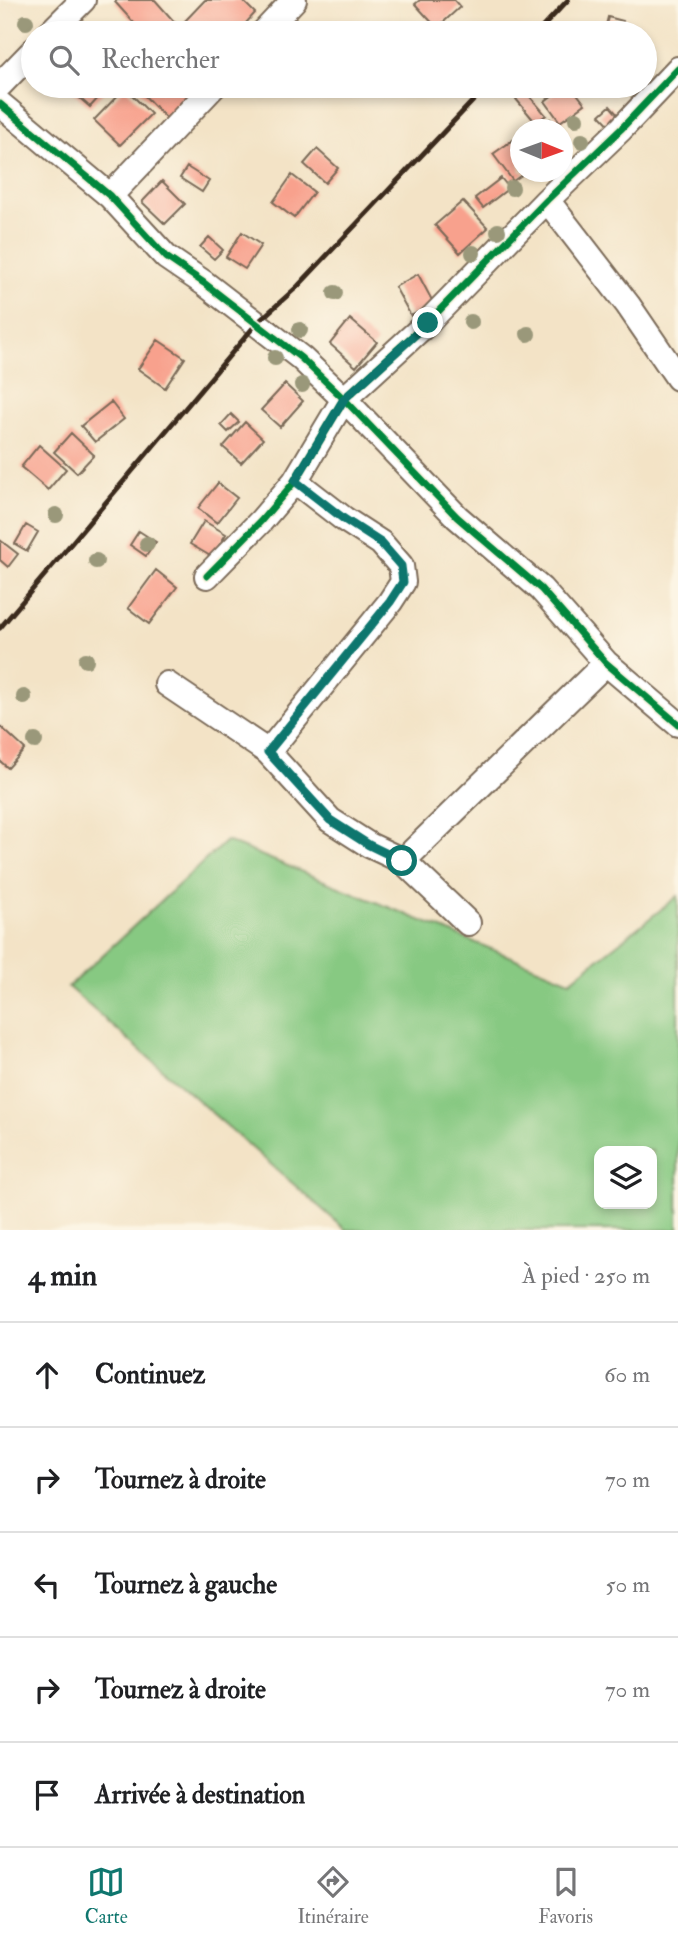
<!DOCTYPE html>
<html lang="fr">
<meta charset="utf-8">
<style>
:root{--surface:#fff;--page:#f2f2f2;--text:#202124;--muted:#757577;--line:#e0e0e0;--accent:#0f766e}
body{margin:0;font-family:"IM FELL Double Pica",serif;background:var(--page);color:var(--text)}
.controls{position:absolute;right:21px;bottom:21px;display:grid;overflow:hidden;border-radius:14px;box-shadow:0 4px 10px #0003}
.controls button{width:63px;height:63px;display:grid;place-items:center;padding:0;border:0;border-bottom:2px solid var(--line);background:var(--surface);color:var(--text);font:35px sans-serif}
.compass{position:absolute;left:510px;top:119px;width:63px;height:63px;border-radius:50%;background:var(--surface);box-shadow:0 4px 10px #0003;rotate:91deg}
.stop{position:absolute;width:21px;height:21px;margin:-16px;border:5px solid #0f766e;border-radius:50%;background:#fff}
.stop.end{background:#0f766e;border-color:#fff;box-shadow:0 2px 7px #0008}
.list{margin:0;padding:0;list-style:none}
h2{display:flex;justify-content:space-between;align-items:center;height:91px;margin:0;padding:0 28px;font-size:30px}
h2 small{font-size:23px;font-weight:400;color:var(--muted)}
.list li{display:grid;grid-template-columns:46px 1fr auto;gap:21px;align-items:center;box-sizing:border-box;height:105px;padding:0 28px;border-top:2px solid var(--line)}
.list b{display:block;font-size:26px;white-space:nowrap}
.list em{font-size:23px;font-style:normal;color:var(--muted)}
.icon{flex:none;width:38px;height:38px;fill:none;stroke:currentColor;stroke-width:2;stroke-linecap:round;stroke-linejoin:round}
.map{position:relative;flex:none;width:678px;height:1230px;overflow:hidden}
.search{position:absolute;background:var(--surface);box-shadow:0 4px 10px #0003;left:21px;right:21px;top:21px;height:77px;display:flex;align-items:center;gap:18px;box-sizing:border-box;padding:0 24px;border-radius:38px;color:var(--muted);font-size:26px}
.sheet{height:616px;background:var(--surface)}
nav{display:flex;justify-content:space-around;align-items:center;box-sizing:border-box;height:98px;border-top:2px solid var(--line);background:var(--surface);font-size:19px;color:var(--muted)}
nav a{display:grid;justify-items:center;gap:4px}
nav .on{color:var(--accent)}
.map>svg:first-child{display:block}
.green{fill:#87c982;stroke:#617a50;stroke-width:2;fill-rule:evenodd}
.building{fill:#f8a18d}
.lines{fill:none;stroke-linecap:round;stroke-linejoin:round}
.street-casing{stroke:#7b6b59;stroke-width:28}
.street{stroke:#fff;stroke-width:24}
.rail{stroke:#3b2a1e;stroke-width:5}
.cycleway-casing{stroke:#fcf5e5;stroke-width:11}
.cycleway{stroke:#00873e;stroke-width:7}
.tree{fill:#9a987a}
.route{stroke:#0f766e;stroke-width:9}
</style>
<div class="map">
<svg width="678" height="1230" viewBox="0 0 678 1230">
<rect width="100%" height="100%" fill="#fcf5e5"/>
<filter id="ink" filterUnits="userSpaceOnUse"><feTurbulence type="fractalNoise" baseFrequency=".0143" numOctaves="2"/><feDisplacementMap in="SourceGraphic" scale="14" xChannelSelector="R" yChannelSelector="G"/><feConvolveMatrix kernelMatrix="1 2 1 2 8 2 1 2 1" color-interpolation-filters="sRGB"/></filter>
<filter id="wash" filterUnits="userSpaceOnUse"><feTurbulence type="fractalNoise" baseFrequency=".00686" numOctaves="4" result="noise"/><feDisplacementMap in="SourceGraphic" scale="28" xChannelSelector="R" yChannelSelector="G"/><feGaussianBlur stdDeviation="1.57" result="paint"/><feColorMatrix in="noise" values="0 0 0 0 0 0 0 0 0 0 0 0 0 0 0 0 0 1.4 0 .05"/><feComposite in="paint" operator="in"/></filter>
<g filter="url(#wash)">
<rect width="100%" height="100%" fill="#f3e3c6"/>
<path class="green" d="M226,841L570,981L678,896V1230H346L68,987ZM599,1151H652V1204H599Z"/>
<g id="blocks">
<path class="building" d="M117,0H155L178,26L170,33H143L115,2Z
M205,0H242L255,13L237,33H198L185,21Z
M420,0H454L460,7L437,28L415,4Z
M608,17L623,21L620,33H604Z
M422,23L431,33H410Z
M66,86H109L90,107Z
M141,86H197L199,87L167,119L138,89Z
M565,86H571L585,104L560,122L545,101Z
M595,86H610L604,93Z
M125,88L151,114L120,145L94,120Z
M525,91L546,115L536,123L516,99Z
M610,106L625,123L616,132L600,115Z
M550,119L559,130H538Z
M513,140L520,151V172H526L513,181L493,154Z
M317,149L338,168L325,183L304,164Z
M187,167L209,181L202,192L180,178Z
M292,175L314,192L294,218L273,202Z
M501,178L509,188L483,208L475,198Z
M162,181L185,204L165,224L142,202Z
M463,201L488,228L460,253L435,225Z
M242,232L261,245L245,269L226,257Z
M209,237L223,250L214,259L200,247Z
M418,274L434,304L411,316L395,287Z
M350,319L377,342L356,367L330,344Z
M158,340L185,358L165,388L138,369Z
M285,384L303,401L280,427L261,410Z
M111,402L124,419L95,442L81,426Z
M231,414L239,422L228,432L221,425Z
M245,422L263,439L241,463L223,447Z
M71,433L94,455L77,473L54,452Z
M39,445L66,469L48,490L21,467Z
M218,483L237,498L217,523L198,508Z
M204,521L226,534L212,557L190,544Z
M26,525L38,532L27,551L15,544Z
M139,531L156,542L146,556L130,545Z
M0,540L18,554L8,567L0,560Z
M156,570L177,587L149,624L128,608Z
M0,726L25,749L8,768L0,761Z"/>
</g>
</g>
<g filter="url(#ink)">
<use href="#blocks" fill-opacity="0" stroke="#7b6b59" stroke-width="2"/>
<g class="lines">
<g class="street-casing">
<path id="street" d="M50,33L83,0
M263,33L294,0
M0,85L33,51
M0,104L110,196L166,257L204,283L301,358L344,399L457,517L541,589L606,663L678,724
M110,196L214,86
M547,200L628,305L678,378
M207,576L261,521L295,481L344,399L427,323L547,200L621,129L678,69
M167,684L268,752L330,820L369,845L403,861L468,923
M268,752L390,602L403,582L401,566L381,543L344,519L295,481
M403,861L606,663"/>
</g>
<use href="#street" class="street"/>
<path class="rail" d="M537,33L568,0
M0,628L257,323L298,286L487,86"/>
<g class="cycleway-casing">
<path id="cycleway" d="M0,104L110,196L166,257L204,283L301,358L344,399L457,517L541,589L606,663L678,724
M207,576L261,521L295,481L344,399L427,323L547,200L621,129L678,69"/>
</g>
<use href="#cycleway" class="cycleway"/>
</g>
<g class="tree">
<circle cx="26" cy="22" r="8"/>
<circle cx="576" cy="119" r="8"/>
<circle cx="582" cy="141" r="8"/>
<circle cx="512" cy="188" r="8"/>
<circle cx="498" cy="231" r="8"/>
<circle cx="473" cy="253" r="8"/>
<circle cx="335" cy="293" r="8"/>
<circle cx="471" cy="322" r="8"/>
<circle cx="300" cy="330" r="8"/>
<circle cx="528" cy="334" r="8"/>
<circle cx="275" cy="358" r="8"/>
<circle cx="302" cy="385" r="8"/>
<circle cx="56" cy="515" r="8"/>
<circle cx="147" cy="544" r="8"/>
<circle cx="96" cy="561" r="8"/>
<circle cx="86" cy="660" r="8"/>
<circle cx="24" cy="697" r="8"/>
<circle cx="35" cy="741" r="8"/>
</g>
</g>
<g class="lines" filter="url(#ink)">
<path class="route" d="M402,861L369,845L330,820L268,752L390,602L403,582L401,566L381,543L344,519L295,481L344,399L428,323"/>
</g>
</svg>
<div class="controls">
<button><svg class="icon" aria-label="layers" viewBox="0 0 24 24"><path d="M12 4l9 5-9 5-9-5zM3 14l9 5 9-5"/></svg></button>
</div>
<svg class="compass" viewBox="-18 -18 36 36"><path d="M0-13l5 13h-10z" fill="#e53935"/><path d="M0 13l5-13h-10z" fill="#757577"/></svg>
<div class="stop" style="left:402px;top:861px"></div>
<div class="stop end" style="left:428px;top:323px"></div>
<div class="search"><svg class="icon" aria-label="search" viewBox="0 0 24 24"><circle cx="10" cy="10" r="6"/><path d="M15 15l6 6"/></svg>Rechercher</div>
</div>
<section class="sheet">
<h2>4 min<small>À pied · 250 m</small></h2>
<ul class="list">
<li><svg class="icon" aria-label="ahead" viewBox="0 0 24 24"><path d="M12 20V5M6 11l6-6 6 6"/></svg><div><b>Continuez</b></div><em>60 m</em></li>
<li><svg class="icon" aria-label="right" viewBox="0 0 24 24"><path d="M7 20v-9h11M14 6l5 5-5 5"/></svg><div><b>Tournez à droite</b></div><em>70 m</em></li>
<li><svg class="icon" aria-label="left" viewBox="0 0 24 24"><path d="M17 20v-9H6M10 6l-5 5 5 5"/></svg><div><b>Tournez à gauche</b></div><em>50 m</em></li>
<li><svg class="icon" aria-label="right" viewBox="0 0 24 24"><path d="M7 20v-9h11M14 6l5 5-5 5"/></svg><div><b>Tournez à droite</b></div><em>70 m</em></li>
<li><svg class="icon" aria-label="arrive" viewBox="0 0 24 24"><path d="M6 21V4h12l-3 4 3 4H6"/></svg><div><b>Arrivée à destination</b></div></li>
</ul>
</section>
<nav>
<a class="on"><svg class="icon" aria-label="map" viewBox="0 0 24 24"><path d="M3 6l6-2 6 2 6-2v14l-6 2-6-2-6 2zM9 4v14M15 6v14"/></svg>Carte</a>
<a><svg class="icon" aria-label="directions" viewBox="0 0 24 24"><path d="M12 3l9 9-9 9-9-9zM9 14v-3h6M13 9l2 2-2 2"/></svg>Itinéraire</a>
<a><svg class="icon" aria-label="saved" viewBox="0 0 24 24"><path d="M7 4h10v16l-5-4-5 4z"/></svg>Favoris</a>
</nav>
